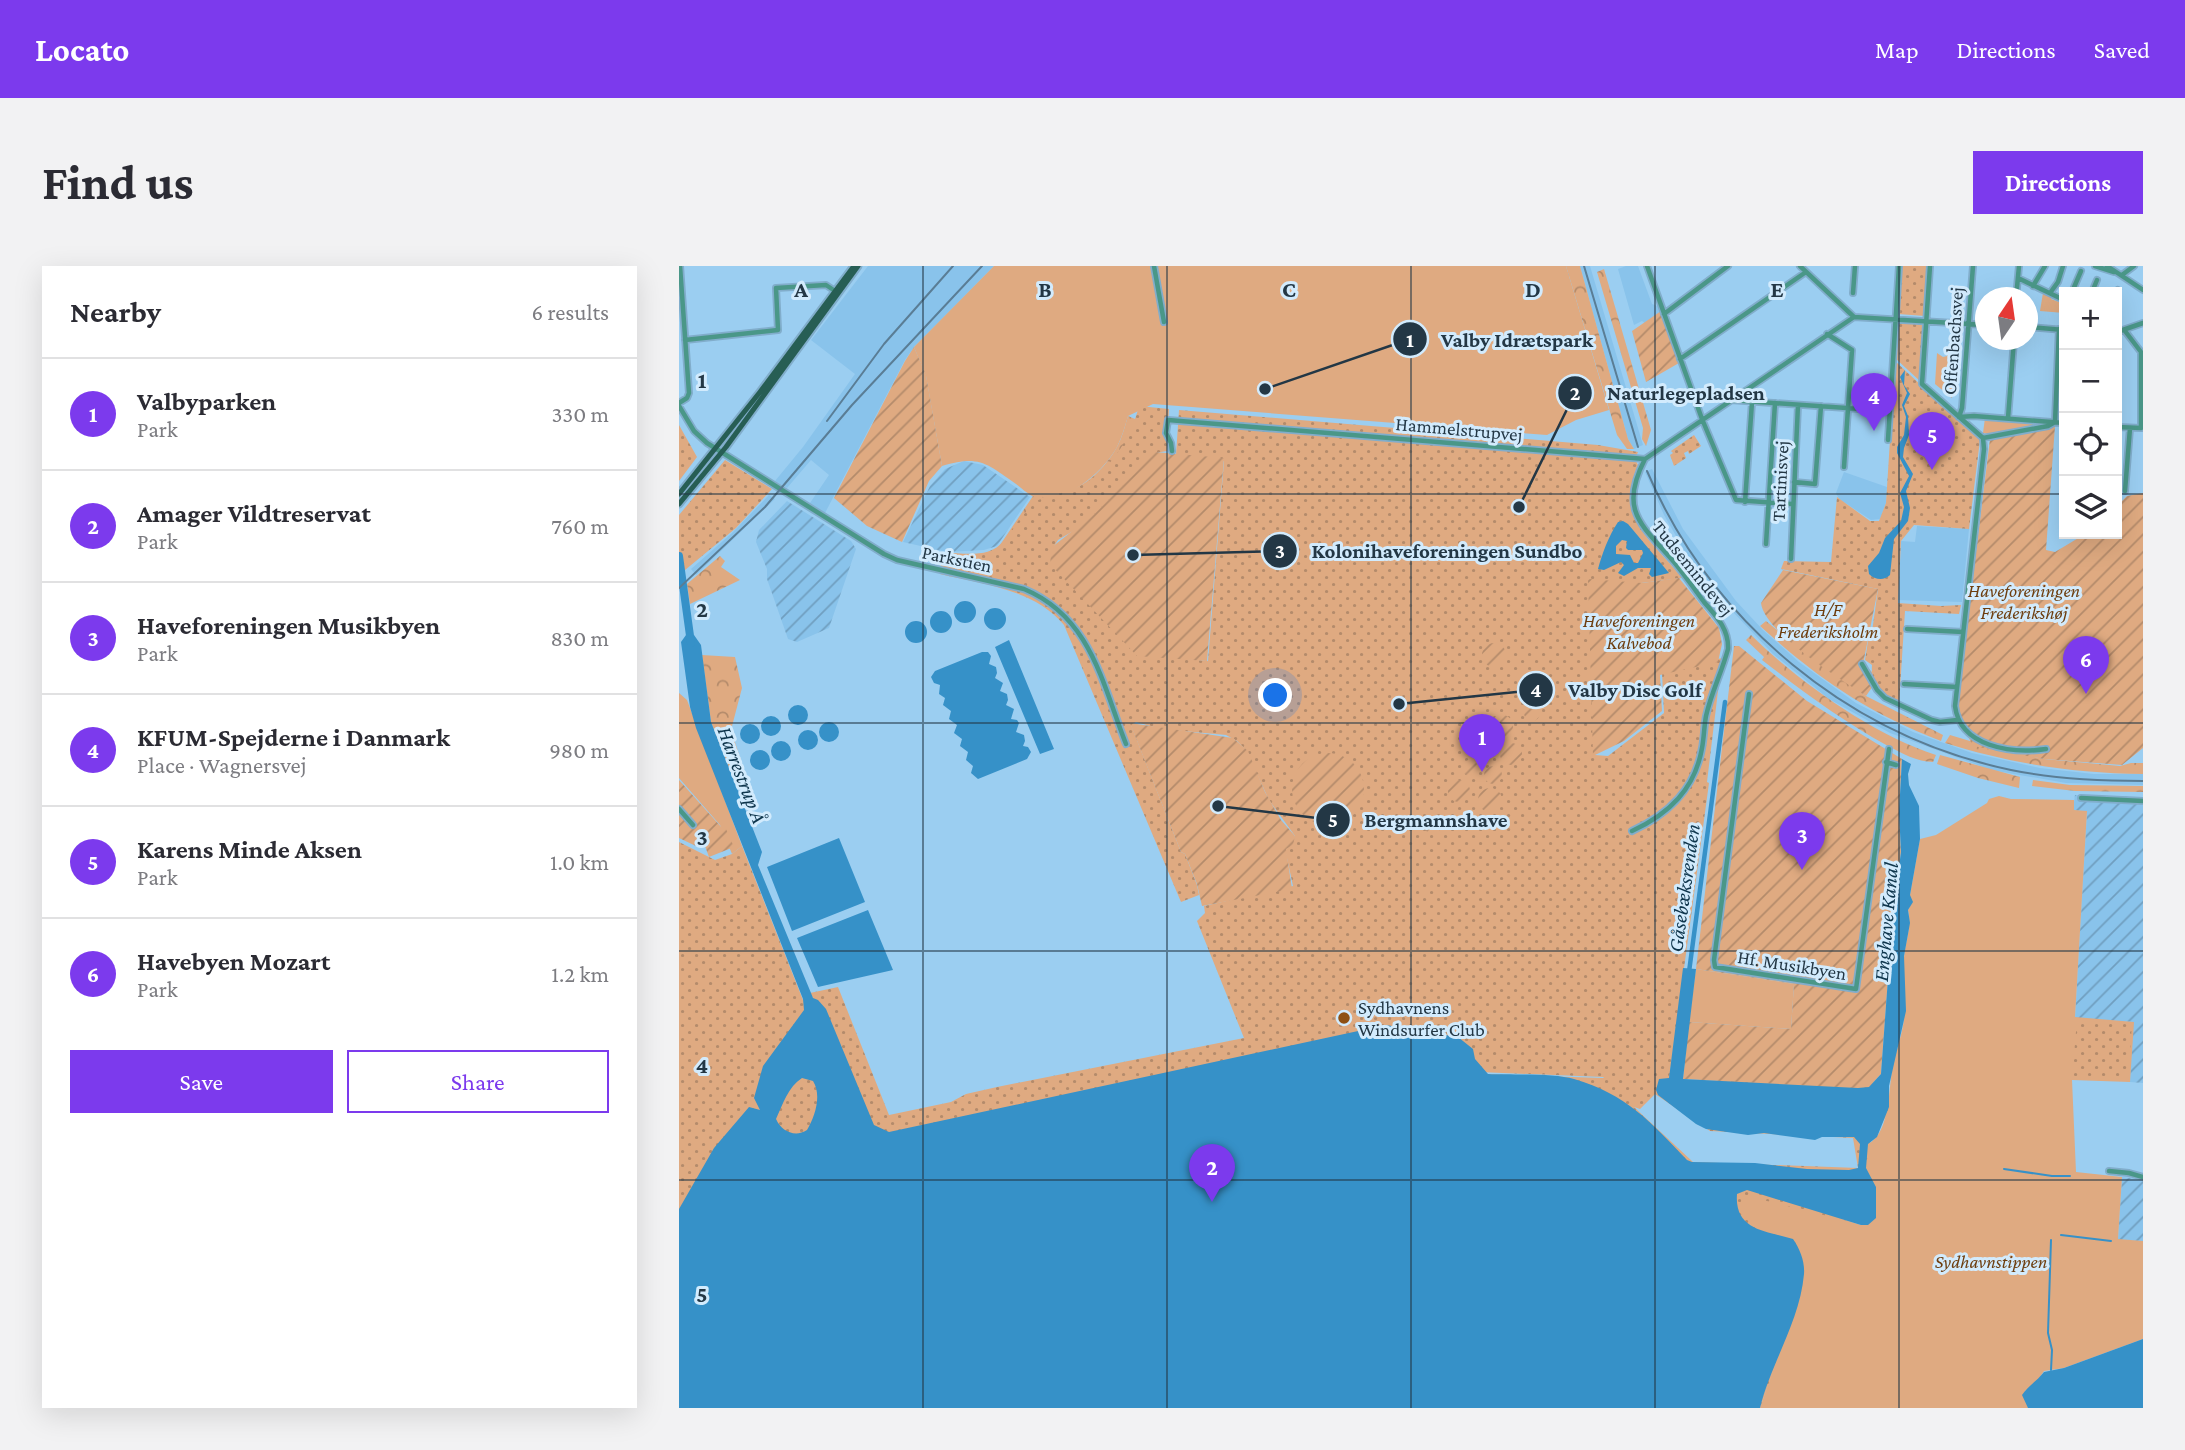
<!DOCTYPE html>
<meta charset="utf-8">
<style>
:root{--surface:#fff;--page:#f2f2f3;--text:#2b2b33;--muted:#7c7c81;--line:#e1e1e2;--accent:#7c3aed}
body{margin:0;font-family:"Crimson Pro",serif;background:var(--page);color:var(--text)}
.controls{position:absolute;right:21px;top:21px;display:grid;overflow:hidden;border-radius:0px;box-shadow:0 7px 28px #0002}
.controls button{width:63px;height:63px;display:grid;place-items:center;padding:0;border:0;border-bottom:2px solid var(--line);background:var(--surface);color:var(--text);font:35px sans-serif}
.compass{position:absolute;left:1296px;top:21px;width:63px;height:63px;border-radius:50%;background:var(--surface);box-shadow:0 7px 28px #0002;rotate:13deg}
.you{position:absolute;left:597px;top:430px;width:24px;height:24px;margin:-18px;border:5px solid #fff;border-radius:50%;background:#1a73e8;box-shadow:0 0 0 10px #1a73e833}
.badge{display:grid;place-items:center;width:46px;height:46px;border-radius:50%;background:var(--accent);color:#fff;font-size:23px;font-weight:700}
.pin{position:absolute;translate:-50% -58px;filter:drop-shadow(0 2px 4px #0008)}
.pin::after{content:'';position:absolute;top:37px;width:24px;height:21px;background:inherit;clip-path:polygon(0 0,100% 0,50% 100%)}
.list{margin:0;padding:0;list-style:none}
h2{display:flex;justify-content:space-between;align-items:center;height:91px;margin:0;padding:0 28px;font-size:30px}
h2 small{font-size:23px;font-weight:400;color:var(--muted)}
.list li{display:grid;grid-template-columns:46px 1fr auto;gap:21px;align-items:center;box-sizing:border-box;height:112px;padding:0 28px;border-top:2px solid var(--line)}
.list b{display:block;font-size:26px;white-space:nowrap}
.list p{margin:0;font-size:23px;white-space:nowrap;color:var(--muted)}
.list em{font-size:23px;font-style:normal;color:var(--muted)}
.actions{display:flex;gap:14px;padding:21px 28px}
.actions a{flex:1;padding:16px 0;border:2px solid var(--accent);border-radius:0px;text-align:center;font-size:24px;color:var(--accent)}
.actions .main{background:var(--accent);color:#fff}
.icon{flex:none;width:38px;height:38px;fill:none;stroke:currentColor;stroke-width:2;stroke-linecap:round;stroke-linejoin:round}
.map{position:relative;flex:none;width:1464px;height:1142px;overflow:hidden;border-radius:0px}
header{display:flex;align-items:center;gap:42px;box-sizing:border-box;height:98px;padding:0 35px;background:var(--accent);color:#fff}
header strong{font-size:33px}
nav{display:flex;gap:38px;margin-inline-start:auto;font-size:24px}
.intro{display:flex;align-items:center;justify-content:space-between;box-sizing:border-box;height:168px;padding:0 42px}
h1{margin:0;font-size:49px}
.button{padding:18px 32px;border-radius:0px;background:var(--accent);color:#fff;font-size:24px;font-weight:700}
main{display:flex;gap:42px;padding:0 42px}
aside{flex:1;background:var(--surface);border-radius:0px;box-shadow:0 7px 28px #0002}
.map>svg:first-child{display:block}
.built{fill:#89c3eb}
.industrial{fill:url(#industrial-furrows)}
.grass{fill:#dfaa81}
.forest{fill:url(#forest-crowns)}
.park{fill:url(#park-dots);fill-rule:evenodd}
.garden{fill:url(#garden-furrows)}
.water{fill:#3691c8;fill-rule:evenodd}
.lines{fill:none;stroke-linecap:round;stroke-linejoin:round}
.stream{stroke:#3691c8;stroke-width:2}
.canal{stroke:#3691c8;stroke-width:4.5}
.river{stroke:#3691c8;stroke-width:8}
.minor-casing{stroke:#81adcb;stroke-width:8}
.major-casing{stroke:#81adcb;stroke-width:9}
.minor{stroke:#4a9788;stroke-width:4.5}
.major{stroke:#275e54;stroke-width:5}
.tram{stroke:#5a7d95;stroke-width:2}
.rail{stroke:#5a7d95;stroke-width:2}
.grid{fill:none;stroke:#233745;stroke-width:2;stroke-opacity:0.55}
.poi-dot{fill:#8e5013;stroke:#d2ebfd;stroke-width:2.5}
.labels{text-anchor:middle;dominant-baseline:central;stroke-width:6;stroke-linejoin:round;paint-order:stroke}
.street-label{font-size:19px;fill:#233745;stroke:#d2ebfd}
.park-label{font-size:19px;font-style:italic;fill:#6d3d0e;stroke:#d2ebfd}
.poi-label{font-size:19px;fill:#233745;stroke:#d2ebfd;text-anchor:start}
.water-label{font-size:21px;font-style:italic;fill:#0e354c;stroke:#d2ebfd}
.grid-label{font-size:23px;text-anchor:middle;font-weight:bold;fill:#233745;stroke:#d2ebfd;stroke-width:6;stroke-linejoin:round;paint-order:stroke}
.leader{fill:none;stroke:#233745;stroke-width:2.5}
.callout-dot{fill:#233745;stroke:#d2ebfd;stroke-width:2.5}
.mark-label{font-size:21px;text-anchor:middle;font-weight:bold;fill:#fff}
.callout-label{font-size:21px;text-anchor:middle;font-weight:bold;fill:#233745;stroke:#d2ebfd;stroke-width:6;stroke-linejoin:round;paint-order:stroke}
</style>
<header>
<strong>Locato</strong>
<nav><a>Map</a><a>Directions</a><a>Saved</a></nav>
</header>
<div class="intro"><h1>Find us</h1><a class="button">Directions</a></div>
<main>
<aside>
<h2>Nearby<small>6 results</small></h2>
<ul class="list">
<li><span class="badge">1</span><div><b>Valbyparken</b><p>Park</p></div><em>330 m</em></li>
<li><span class="badge">2</span><div><b>Amager Vildtreservat</b><p>Park</p></div><em>760 m</em></li>
<li><span class="badge">3</span><div><b>Haveforeningen Musikbyen</b><p>Park</p></div><em>830 m</em></li>
<li><span class="badge">4</span><div><b>KFUM-Spejderne i Danmark</b><p>Place · Wagnersvej</p></div><em>980 m</em></li>
<li><span class="badge">5</span><div><b>Karens Minde Aksen</b><p>Park</p></div><em>1.0 km</em></li>
<li><span class="badge">6</span><div><b>Havebyen Mozart</b><p>Park</p></div><em>1.2 km</em></li>
</ul>
<div class="actions"><a class="main">Save</a><a>Share</a></div>
</aside>
<div class="map">
<svg width="1464" height="1142" viewBox="0 0 1464 1142">
<defs>
<pattern id="industrial-furrows" width="10" height="10" patternUnits="userSpaceOnUse" patternTransform="scale(1.75)"><rect width="10" height="10" fill="#89c3eb"/><path d="M-1 1l2-2M0 10L10 0M9 11l2-2" fill="none" stroke="#709fc0"/></pattern>
<pattern id="forest-crowns" width="20" height="18" patternUnits="userSpaceOnUse" patternTransform="scale(1.75)"><rect width="20" height="18" fill="#dfaa81"/><path d="M2 6a3 3 0 1 1 6 0M12 15a3 3 0 1 1 6 0" fill="none" stroke="#b48b6b"/></pattern>
<pattern id="park-dots" width="8" height="8" patternUnits="userSpaceOnUse" patternTransform="scale(1.75)"><rect width="8" height="8" fill="#dfaa81"/><path d="M2 2h.1M6 6h.1" fill="none" stroke="#b48b6b" stroke-width="1.8" stroke-linecap="round"/></pattern>
<pattern id="garden-furrows" width="10" height="10" patternUnits="userSpaceOnUse" patternTransform="scale(1.75)"><rect width="10" height="10" fill="#dfaa81"/><path d="M-1 1l2-2M0 10L10 0M9 11l2-2" fill="none" stroke="#b48b6b"/></pattern>
</defs>
<rect width="100%" height="100%" fill="#9bcef1"/>
<path class="built" d="M189,0H315L235,81L226,94L146,247L131,237L150,209L132,194L108,222L96,215L124,181L176,108L132,74Z
M901,0H911L964,179L955,183L949,173Z
M947,0H959L973,38L981,41L983,47L967,58L963,55L955,59L939,3Z
M973,203L1004,263L1057,335L1084,364L1120,396L1177,437L1234,466L1293,487L1361,502L1415,508H1464V519L1387,517L1312,504L1211,467L1150,433L1094,388L1036,327L1008,289L985,249L966,206Z
M1165,206L1208,221L1207,237L1201,253L1192,254L1160,233L1157,227Z
M90,229L96,233L17,309L12,303L53,267Z
M1238,260L1290,263L1283,336L1219,334L1222,275L1236,276Z"/>
<path class="industrial" d="M285,195L304,199L351,231L318,280L305,284L268,286L224,276L251,220L266,203Z
M108,235L172,275L177,283L150,362L118,376L109,373L88,313V303L77,276L80,264Z
M1396,529L1464,531V817L1451,816L1454,756L1396,752L1408,546L1394,544Z
M1443,911L1464,913V975L1439,974Z"/>
<path class="grass" d="M315,0H887L930,144L897,154L868,169L474,138L449,150C446,160 443,171 438,181C425,205 385,241 355,231C349,228 342,222 337,218C307,197 300,189 263,200L247,110L235,81Z
M1364,27L1374,30L1372,33L1385,38V47L1361,45Z
M1274,72H1275L1273,132L1256,118L1258,87L1264,91L1268,90Z
M1306,152L1353,156L1355,157L1354,160L1309,168L1304,167Z
M0,427L8,434L63,580L53,588L41,559L0,512Z
M1320,530L1332,533L1395,534V544L1408,545L1396,751L1455,756L1451,816L1393,814L1397,906L1443,911L1439,973L1464,975V1073L1385,1102L1365,1105L1356,1118L1346,1125L1349,1142H1081L1120,1030L1086,967L1073,961L1059,945L1058,928L1068,924L1182,959L1189,878C1212,866 1209,822 1214,799C1217,784 1224,767 1225,752C1226,732 1224,712 1225,692C1226,676 1233,661 1229,644L1231,640V629L1241,573L1257,569L1308,537L1310,533Z
M1017,703L1115,718L1112,763L1010,756Z"/>
<path class="forest" d="M887,0H901L949,173L955,183H948L938,169Z
M925,3L972,164L967,180L963,173L964,162L918,6Z
M449,150L461,155L457,164L358,300L308,288L317,285L354,230C389,236 421,211 438,181C443,172 446,160 449,150Z
M41,290L46,295L42,301L61,314L11,338L8,318Z
M1087,355L1125,386L1187,430L1264,469L1262,475C1186,445 1141,414 1081,360Z
M1072,369C1120,416 1193,468 1257,489L1254,496C1238,496 1223,487 1209,480C1163,455 1123,425 1083,394L1085,391L1067,374Z
M23,389L56,391L63,422L52,464L68,513L57,519L32,456Z
M1271,469L1314,482L1365,493L1441,500L1452,497H1464V508C1393,507 1334,498 1266,477Z
M1261,489L1341,511L1340,522L1299,512L1258,498Z
M1354,514L1391,519L1464,520V526L1396,525L1353,520Z"/>
<path class="park" d="M1222,0H1249L1246,50L1219,48Z
M1219,56L1246,58L1242,116L1216,92Z
M1216,95L1301,174L1290,263L1235,259L1222,275L1219,337L1262,340L1282,339L1280,348L1226,345L1220,438C1205,429 1191,418 1193,399L1186,394L1189,375L1192,373L1199,323L1102,303L1105,295L1152,296L1158,231L1191,255H1200L1207,237Z
M460,140L490,143L488,185L476,187L411,255L379,274L373,283L460,388L529,395L545,195L497,189L500,144L919,179L959,186L956,193L959,199C935,254 973,273 1003,312L913,323L916,489L929,490L985,447L983,407L1043,392L1028,516L1030,517L990,814L1210,817L1209,847L1189,880L1197,949L1185,959L1060,928L1071,959L1116,976L1123,990L1122,1027L1081,1142H0V576L36,594L53,588L63,580L124,734L134,732L131,727L159,721L210,849L272,836L287,828L318,821L565,772L518,655L526,647L525,640L614,620L606,583L616,570L590,534L567,484L558,475L547,469L482,463L457,456L452,459L502,586L506,588L518,619L520,629L502,636L385,359C355,323 303,318 261,308L263,286C335,294 314,275 357,236C364,229 383,228 392,224C428,211 451,175 460,140ZM800,806L924,811L925,812L801,808ZM976,828L1031,865L1174,872L1179,902L1014,896L955,841L961,843Z
M0,159L18,191L0,215Z
M1015,169L1022,180L1010,188L1009,185L1005,187L1007,192L995,200L991,189L994,187L992,185Z
M46,194L93,223L57,262L0,309V249Z
M1398,754L1453,758L1449,814L1393,812Z"/>
<path class="garden" d="M982,45L1000,97L967,116L953,65Z
M235,81L247,109L263,200L250,215L223,276L188,260L155,232L226,95Z
M1376,160L1367,284L1376,286L1406,268H1438V240L1448,230L1464,227V482L1443,499L1365,493L1294,480L1277,448L1311,173Z
M476,186L545,192L528,395L458,390L371,298L373,281L415,248Z
M1104,304L1199,323L1184,398L1193,406L1196,417L1187,430C1161,413 1085,366 1082,337Z
M1000,312L1040,362L1043,378L1039,396L981,409L983,445L945,475L914,490L909,313L963,317Z
M803 389a12 12 0 1 1 24 0a12 12 0 1 1-24 0Z
M1055,380H1060L1128,435L1223,493L1220,546L1222,586L1214,644L1202,808L1190,821L1179,822L1004,813L1010,756L1112,763L1115,718L1017,703Z
M838 415a8 8 0 1 1 16 0a8 8 0 1 1-16 0Z
M845 447a8 8 0 1 1 16 0a8 8 0 1 1-16 0Z
M812 460a11 11 0 1 1 22 0a11 11 0 1 1-22 0Z
M451,457L554,472L569,485L586,526L602,554L616,570L614,579L607,583L613,623L523,640L518,618L506,588L502,586Z
M821 488a11 11 0 1 1 22 0a11 11 0 1 1-22 0Z
M794 488a10 10 0 1 1 20 0a10 10 0 1 1-20 0Z
M613 523a36 36 0 1 1 72 0a36 36 0 1 1-72 0Z
M783 502a8 8 0 1 1 16 0a8 8 0 1 1-16 0Z
M805 509a9 9 0 1 1 18 0a9 9 0 1 1-18 0Z
M0,514L44,563H47L55,581L30,591L26,580L19,581L0,572Z
M769 525a11 11 0 1 1 22 0a11 11 0 1 1-22 0Z
M799 534a12 12 0 1 1 24 0a12 12 0 1 1-24 0Z
M745 559a9 9 0 1 1 18 0a9 9 0 1 1-18 0Z"/>
<path class="water" d="M1226,104L1225,119L1231,128L1225,140L1229,150L1230,169L1225,182L1224,191L1234,208L1227,225L1231,242L1229,255L1215,273L1211,309C1205,315 1196,314 1190,308L1189,300L1200,287L1206,272L1222,255L1225,241L1221,227L1230,210L1218,187V181L1225,169L1227,151L1223,139L1228,127L1221,111Z
M944,255L949,258L990,307L973,311L970,308L972,302H959L945,310L939,307L945,299L942,296L925,304L919,303C923,288 930,269 939,256ZM943,274L948,275L947,282L949,284H963L964,287L959,297H955L951,289L937,288V280Z
M275 346a11 11 0 1 1 22 0a11 11 0 1 1-22 0Z
M305 353a11 11 0 1 1 22 0a11 11 0 1 1-22 0Z
M251 356a11 11 0 1 1 22 0a11 11 0 1 1-22 0Z
M226 366a11 11 0 1 1 22 0a11 11 0 1 1-22 0Z
M7,369H15L22,379L32,456L83,586L79,599L132,727L134,732L139,734L147,743L195,859L210,866L707,759L779,771L794,783L796,793L809,808C831,809 875,807 895,813C947,828 972,856 1008,894L1013,896L1076,897L1128,903L1170,904L1179,902L1181,878L1175,871H1143L1136,874L1085,867L1069,869L1027,863L1017,858L979,829L977,824L980,813L990,812L1004,702L1017,703L1004,813L1179,822L1190,821L1202,808L1214,644L1222,586L1220,546L1223,493L1232,498L1229,508L1230,519L1240,540L1241,573L1231,629L1234,636L1229,644L1231,657L1225,690L1227,745L1210,820V841L1198,871L1189,878L1187,902L1197,921V952L1189,959H1182L1068,924L1058,928C1055,965 1089,965 1114,973C1121,983 1126,996 1125,1008C1121,1055 1092,1097 1081,1142H0V943L35,882L70,841L81,844L75,832L84,800L125,744L124,733L17,462L11,441L2,376ZM123,812L134,815C143,829 136,851 128,864C116,872 102,865 97,853C104,838 109,821 123,812Z
M330,374L375,483L361,488L316,381Z
M303,386H309L312,390L310,398L317,401L318,407L316,412L324,417L321,425L328,428L329,434L327,439L335,443L332,453L338,454L340,457L337,466L345,469L346,475L344,480L349,481L352,486L348,493L299,513L292,507L294,500L287,494L289,486L281,480L283,473L275,467L278,459L270,453L272,445L264,439L266,432L260,428L261,419L255,417L252,411L256,405Z
M109 449a10 10 0 1 1 20 0a10 10 0 1 1-20 0Z
M82 460a10 10 0 1 1 20 0a10 10 0 1 1-20 0Z
M140 466a10 10 0 1 1 20 0a10 10 0 1 1-20 0Z
M61 468a10 10 0 1 1 20 0a10 10 0 1 1-20 0Z
M119 474a10 10 0 1 1 20 0a10 10 0 1 1-20 0Z
M92 485a10 10 0 1 1 20 0a10 10 0 1 1-20 0Z
M71 494a10 10 0 1 1 20 0a10 10 0 1 1-20 0Z
M160,572L186,636L113,665L88,601Z
M189,644L214,704L139,721L118,672Z
M1464,1073V1142H1349L1343,1129C1349,1120 1358,1115 1365,1106L1385,1102Z"/>
<g class="lines">
<path class="stream" d="M1325,903L1373,910H1391
M1382,969L1432,975
M1372,1104L1373,1084L1369,1067L1372,974"/>
<path class="canal" d="M1010,706L1046,436"/>
<path class="river" d="M0,290L12,377"/>
<g class="minor-casing">
<path id="minor" d="M475,0L485,56
M968,0L1023,153L1057,234L1113,238
M1121,0L1175,51
M1251,0L1243,118L1304,172
M1294,0L1283,142L1280,151L1295,150L1385,157
M1416,0L1435,6
M1428,0L1464,24
M1443,9L1455,0
M1339,12L1385,34
M1354,20L1366,0
M1393,26L1402,5
M1413,26L1418,14
M1438,26L1439,24
M1174,27L1176,0
M1371,27L1379,16L1384,0
M1337,32L1340,0
M985,48L1049,0
M1349,61L1385,64
M1438,66L1464,57
M1148,68L1173,84L1165,201
M6,74L99,64L97,22L147,19L156,25
M1001,93L1127,6
M1052,134L1211,145
M0,137L8,132L10,127L1,0
M0,140L15,165L28,177L205,288L218,294L345,323C412,351 423,417 447,478
M1329,152L1335,74
M1438,161L1462,162V86L1446,65
M1304,172L1305,183L1276,440C1281,481 1333,488 1367,483
M1304,172L1369,160L1376,156L1380,63
M1209,174L1220,0
M493,185L492,177L487,167L489,154L966,193L1175,51L1307,59
M1115,216L1136,218L1142,140
M1446,225L1451,162
M1066,236L1073,136
M1087,278L1096,137
M1112,293L1119,139
M1228,363L1284,366
M1183,398L1198,424L1206,432L1253,454L1261,456L1278,454
M1225,418L1278,421
M1070,428L1035,694L1036,701L1177,723L1210,483
M1207,496L1217,499
M1402,532L1464,535
M0,543L14,559
M953,565C990,548 1016,523 1023,482C1025,472 1025,461 1027,450C1032,427 1043,406 1049,383C1050,363 1037,350 1025,336C1015,323 1006,309 995,296C963,259 939,245 966,193
M1430,905L1450,907L1464,911"/>
</g>
<g class="major-casing">
<path id="major" d="M0,228L81,126L175,0
M0,238L47,181L179,0"/>
</g>
<use href="#minor" class="minor"/>
<use href="#major" class="major"/>
<path class="tram" d="M148,155L205,78L274,0
M0,322L86,241L173,139L303,0"/>
<path class="rail" d="M905,0L959,181
M968,205C1033,357 1170,470 1332,504C1375,513 1420,515 1464,515"/>
</g>
<path class="grid" d="M244,0V1142M488,0V1142M732,0V1142M976,0V1142M1220,0V1142M0,228H1385M1438,228H1464M0,457H1464M0,685H1464M0,914H1464"/>
<circle class="poi-dot" cx="665" cy="752" r="7"/>
<g class="labels">
<g class="street-label">
<text transform="translate(1274 75) rotate(-86)">Offenbachsvej</text>
<text transform="translate(780 163) rotate(5)">Hammelstrupvej</text>
<text transform="translate(1101 215) rotate(-87)">Tartinisvej</text>
<text transform="translate(278 293) rotate(12)">Parkstien</text>
<text transform="translate(1014 302) rotate(51)">Tudsemindevej</text>
<text transform="translate(1113 699) rotate(9)">Hf. Musikbyen</text>
</g>
<g class="park-label">
<text x="1345" y="324">Haveforeningen<tspan x="1345" dy="22">Frederikshøj</tspan></text>
<text x="1149" y="343">H/F<tspan x="1149" dy="22">Frederiksholm</tspan></text>
<text x="960" y="354">Haveforeningen<tspan x="960" dy="22">Kalvebod</tspan></text>
<text x="1312" y="995">Sydhavnstippen</text>
</g>
<g class="poi-label">
<text x="679" y="741">Sydhavnens<tspan x="679" dy="22">Windsurfer Club</tspan></text>
</g>
<g class="water-label">
<text transform="translate(63 509) rotate(69)">Harrestrup Å</text>
<text transform="translate(1005 622) rotate(-82)">Gåsebæksrenden</text>
<text transform="translate(1207 656) rotate(-85)">Enghave Kanal</text>
</g>
</g>
<g class="grid-label">
<text x="122" y="31">A</text>
<text x="366" y="31">B</text>
<text x="610" y="31">C</text>
<text x="854" y="31">D</text>
<text x="1098" y="31">E</text>
<text x="23" y="122">1</text>
<text x="23" y="351">2</text>
<text x="23" y="579">3</text>
<text x="23" y="807">4</text>
<text x="23" y="1036">5</text>
</g>
<path class="leader" d="M586 123L731 73M840 241L896 127M454 289L601 285M720 438L857 424M539 540L654 554"/>
<g class="callout-dot">
<circle cx="586" cy="123" r="7"/>
<circle cx="840" cy="241" r="7"/>
<circle cx="454" cy="289" r="7"/>
<circle cx="720" cy="438" r="7"/>
<circle cx="539" cy="540" r="7"/>
<circle cx="731" cy="73" r="18"/>
<circle cx="896" cy="127" r="18"/>
<circle cx="601" cy="285" r="18"/>
<circle cx="857" cy="424" r="18"/>
<circle cx="654" cy="554" r="18"/>
</g>
<g class="mark-label">
<text x="731" y="81">1</text>
<text x="896" y="134">2</text>
<text x="601" y="292">3</text>
<text x="857" y="431">4</text>
<text x="654" y="561">5</text>
</g>
<g class="callout-label">
<text x="838" y="81">Valby Idrætspark</text>
<text x="1007" y="134">Naturlegepladsen</text>
<text x="768" y="292">Kolonihaveforeningen Sundbo</text>
<text x="956" y="431">Valby Disc Golf</text>
<text x="757" y="561">Bergmannshave</text>
</g>
</svg>
<div class="controls">
<button>+</button>
<button>−</button>
<button><svg class="icon" aria-label="locate" viewBox="0 0 24 24"><circle cx="12" cy="12" r="6"/><path d="M12 2v4M12 18v4M2 12h4M18 12h4"/></svg></button>
<button><svg class="icon" aria-label="layers" viewBox="0 0 24 24"><path d="M12 4l9 5-9 5-9-5zM3 14l9 5 9-5"/></svg></button>
</div>
<svg class="compass" viewBox="-18 -18 36 36"><path d="M0-13l5 13h-10z" fill="#e53935"/><path d="M0 13l5-13h-10z" fill="#7c7c81"/></svg>
<div class="you"></div>
<div class="pin badge" style="left:803px;top:506px">1</div>
<div class="pin badge" style="left:533px;top:936px">2</div>
<div class="pin badge" style="left:1123px;top:604px">3</div>
<div class="pin badge" style="left:1195px;top:165px">4</div>
<div class="pin badge" style="left:1253px;top:204px">5</div>
<div class="pin badge" style="left:1407px;top:428px">6</div>
</div>
</main>
